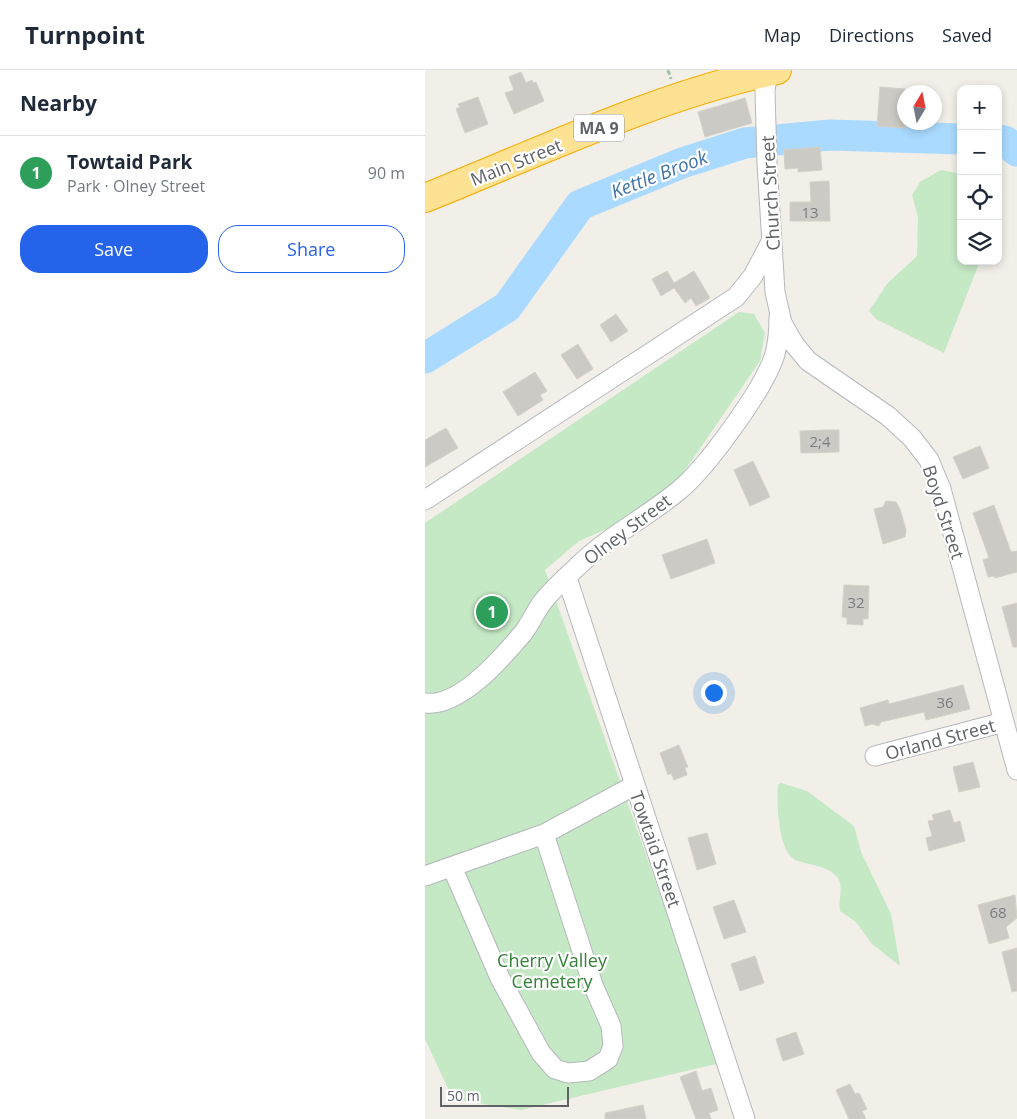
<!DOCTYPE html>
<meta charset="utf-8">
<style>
:root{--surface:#fff;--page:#f6f6f7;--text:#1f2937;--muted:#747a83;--line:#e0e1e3;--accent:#2563eb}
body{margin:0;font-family:"Open Sans",sans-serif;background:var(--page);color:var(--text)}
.controls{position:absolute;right:15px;top:15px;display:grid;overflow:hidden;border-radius:10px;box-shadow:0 2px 8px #0003}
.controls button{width:45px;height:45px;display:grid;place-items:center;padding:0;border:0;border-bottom:1px solid var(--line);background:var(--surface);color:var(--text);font:25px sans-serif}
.compass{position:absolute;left:472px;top:15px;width:45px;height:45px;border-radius:50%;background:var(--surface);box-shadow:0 2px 8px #0003;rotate:10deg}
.scale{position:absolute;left:15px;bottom:12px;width:129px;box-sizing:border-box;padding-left:5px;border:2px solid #5f6368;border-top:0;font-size:14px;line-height:18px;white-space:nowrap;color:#5f6368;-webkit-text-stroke:4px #fff;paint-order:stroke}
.you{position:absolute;left:288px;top:622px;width:18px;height:18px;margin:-12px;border:4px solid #fff;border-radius:50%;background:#1a73e8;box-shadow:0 0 0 8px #1a73e833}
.badge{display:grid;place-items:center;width:32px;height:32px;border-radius:50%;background:var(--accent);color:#fff;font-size:16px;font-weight:700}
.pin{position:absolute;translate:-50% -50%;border:2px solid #fff;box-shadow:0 1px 5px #0006}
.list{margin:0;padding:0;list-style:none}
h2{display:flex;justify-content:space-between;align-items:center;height:65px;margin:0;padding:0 20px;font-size:21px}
h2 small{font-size:16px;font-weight:400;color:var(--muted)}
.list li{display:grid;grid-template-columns:32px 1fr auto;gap:15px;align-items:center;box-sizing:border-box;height:75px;padding:0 20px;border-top:1px solid var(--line)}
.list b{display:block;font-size:19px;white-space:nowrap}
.list p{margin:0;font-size:16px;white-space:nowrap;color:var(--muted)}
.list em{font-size:16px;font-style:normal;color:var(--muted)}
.actions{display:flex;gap:10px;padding:15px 20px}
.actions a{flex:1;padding:11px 0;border:1px solid var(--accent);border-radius:20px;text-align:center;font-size:18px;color:var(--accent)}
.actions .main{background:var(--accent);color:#fff}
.icon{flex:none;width:28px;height:28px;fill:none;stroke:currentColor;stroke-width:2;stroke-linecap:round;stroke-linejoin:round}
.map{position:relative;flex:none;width:592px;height:1049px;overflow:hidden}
header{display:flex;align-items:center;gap:30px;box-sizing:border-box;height:70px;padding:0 25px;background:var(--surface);border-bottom:1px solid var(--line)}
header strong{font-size:24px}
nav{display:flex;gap:28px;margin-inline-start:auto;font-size:18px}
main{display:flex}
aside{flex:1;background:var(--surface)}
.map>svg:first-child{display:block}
.green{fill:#c5e8c5}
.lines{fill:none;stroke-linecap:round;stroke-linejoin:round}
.river{stroke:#aadaff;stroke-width:31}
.building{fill:#cccac5;stroke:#d6d1c6}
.minor-casing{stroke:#b5b8bc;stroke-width:21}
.highway-casing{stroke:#f9ab00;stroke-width:30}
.path{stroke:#9cc7a9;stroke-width:3;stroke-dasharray:5 2.5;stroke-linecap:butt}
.minor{stroke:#fff;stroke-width:19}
.highway{stroke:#fde293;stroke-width:28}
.labels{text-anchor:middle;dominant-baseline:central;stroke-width:4.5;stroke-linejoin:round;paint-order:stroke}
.number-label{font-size:15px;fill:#7a7d7f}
.shield{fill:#fff;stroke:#8f9295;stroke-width:1}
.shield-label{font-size:16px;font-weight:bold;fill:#5f6368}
.street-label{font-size:18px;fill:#5f6368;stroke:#fff}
.park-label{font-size:18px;fill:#348238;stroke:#fff}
.water-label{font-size:19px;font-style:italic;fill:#4174aa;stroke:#fff}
</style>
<header>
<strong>Turnpoint</strong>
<nav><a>Map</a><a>Directions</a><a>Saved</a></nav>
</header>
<main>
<aside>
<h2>Nearby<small></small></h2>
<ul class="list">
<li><span class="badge" style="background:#2e9e5b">1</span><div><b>Towtaid Park</b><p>Park · Olney Street</p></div><em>90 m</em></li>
</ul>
<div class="actions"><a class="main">Save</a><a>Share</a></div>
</aside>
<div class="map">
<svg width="592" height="1049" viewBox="0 0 592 1049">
<rect width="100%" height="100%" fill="#f1efe8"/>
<path class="green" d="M516,100L536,104V191H555L519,283L451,249L444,241L462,214L492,186L493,147L487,125L495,112Z
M314,242L329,244L340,263L335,291L252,412L209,447L154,471L120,500L295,993L96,1040L28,1029L0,969V453Z
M356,713L382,721L429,756L436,782L466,844L475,896L447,874L431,852L415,841C413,832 418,819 414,810C405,795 387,796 373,791C352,784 352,733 353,715Z"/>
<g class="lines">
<path class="river" d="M573,70L580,71L592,81
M0,288L82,237L155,135L257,93L320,73L405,65L536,69"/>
</g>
<path class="building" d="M96,2L101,13L107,10L108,13L111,12L119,31L89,44L80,23L89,20L84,7Z
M455,17L480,19V58L452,56Z
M53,27L63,54L40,63L31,39L35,37L33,34Z
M320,28L327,53L280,67L273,42Z
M395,77L397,100L373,102V98L360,99L359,80Z
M404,111L405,151H365V132H386L385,112Z
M242,201L249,213L269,201L285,228L271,236L266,228L260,233L249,218L236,226L227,209Z
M191,244L203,261L186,272L175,255Z
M153,274L168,299L152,309L136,285Z
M110,302L122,321L115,325L118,330L93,346L78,322Z
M21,358L33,378L0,397V370Z
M401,360H414V382L376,383L375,361Z
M555,376L564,398L538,409L528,387Z
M328,391L345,427L325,436L309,400Z
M461,431L471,432L475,439L481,460L480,467L458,474L449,439L458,437Z
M569,435L586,482L592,481V502L570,508L569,506L563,507L558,490L564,488L548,443Z
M282,469L290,493L246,509L237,485Z
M419,515L444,516L443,549H438V555L422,554V548L417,547Z
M592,533V577H588L577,537Z
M538,615L545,639L501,650L499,642L456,652L454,656L447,654L440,656L435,638L463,630L464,634Z
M254,675L263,697L260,698L262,705L249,710L246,703L243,705L235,683Z
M548,692L555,717L534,722L528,697Z
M525,740L529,753L535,751L540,771L504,781L501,768L507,766L503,751L509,750L507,745Z
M282,763L291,794L272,800L263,768Z
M590,825L592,848L581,857L584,868L564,874L553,835Z
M309,830L321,862L299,869L288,837Z
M592,878V921L587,922L577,882Z
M330,886L339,913L315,921L306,894Z
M371,962L379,984L358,991L351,969Z
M271,1001L277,1021L286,1018L293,1040L284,1043L286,1049H271L255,1007Z
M425,1014L430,1024L434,1023L442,1039L437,1041L441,1049H424L411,1020Z
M218,1035L221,1049H180V1043Z"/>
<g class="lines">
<g class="minor-casing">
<path id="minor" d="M343,0L340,21L342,93L350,222L357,253L369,274L383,291L463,346L487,368L504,390L516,419L592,700
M0,430L311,227L328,206L346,172
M142,508L320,1049
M0,633C34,638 78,587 98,563C105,554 110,543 116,534C125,522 139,509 150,499C180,468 219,449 252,422C280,400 340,318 350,284C353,272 354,259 354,247
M450,686L579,652
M119,764L210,715
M0,806L119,764L168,915L186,956L188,976L183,989L164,1001L143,1003L130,999L116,983L75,908L27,797"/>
</g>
<g class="highway-casing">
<path id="highway" d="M0,128C115,82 231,26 352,0"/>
</g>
<path class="path" d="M243,0L246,9"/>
<use href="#minor" class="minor"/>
<use href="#highway" class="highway"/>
</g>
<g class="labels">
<g class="number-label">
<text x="385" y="142">13</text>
<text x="395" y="371">2;4</text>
<text x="431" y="532">32</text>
<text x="520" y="632">36</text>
<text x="573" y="842">68</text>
</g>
<rect class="shield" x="149" y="44.5" width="50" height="27" rx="4"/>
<g class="shield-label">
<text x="174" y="58">MA 9</text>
</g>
<g class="street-label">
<text transform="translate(91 92) rotate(-22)">Main Street</text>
<text transform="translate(345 123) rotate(-93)">Church Street</text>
<text transform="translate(519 442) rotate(72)">Boyd Street</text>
<text transform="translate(202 459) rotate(-37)">Olney Street</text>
<text transform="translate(515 669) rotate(-15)">Orland Street</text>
<text transform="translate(231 779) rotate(71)">Towtaid Street</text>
</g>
<g class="park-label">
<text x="127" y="890">Cherry Valley<tspan x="127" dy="21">Cemetery</tspan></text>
</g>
<g class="water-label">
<text transform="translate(234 104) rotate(-21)">Kettle Brook</text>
</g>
</g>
</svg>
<div class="controls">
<button>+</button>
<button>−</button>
<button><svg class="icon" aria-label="locate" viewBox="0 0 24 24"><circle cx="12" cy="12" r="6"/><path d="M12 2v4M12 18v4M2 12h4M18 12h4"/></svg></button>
<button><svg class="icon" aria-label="layers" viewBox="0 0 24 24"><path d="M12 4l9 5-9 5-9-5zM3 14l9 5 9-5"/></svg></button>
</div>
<svg class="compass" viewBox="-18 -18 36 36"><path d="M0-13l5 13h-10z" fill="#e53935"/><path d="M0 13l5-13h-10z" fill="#747a83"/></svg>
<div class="scale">50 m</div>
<div class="you"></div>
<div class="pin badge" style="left:67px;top:542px;background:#2e9e5b">1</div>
</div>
</main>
